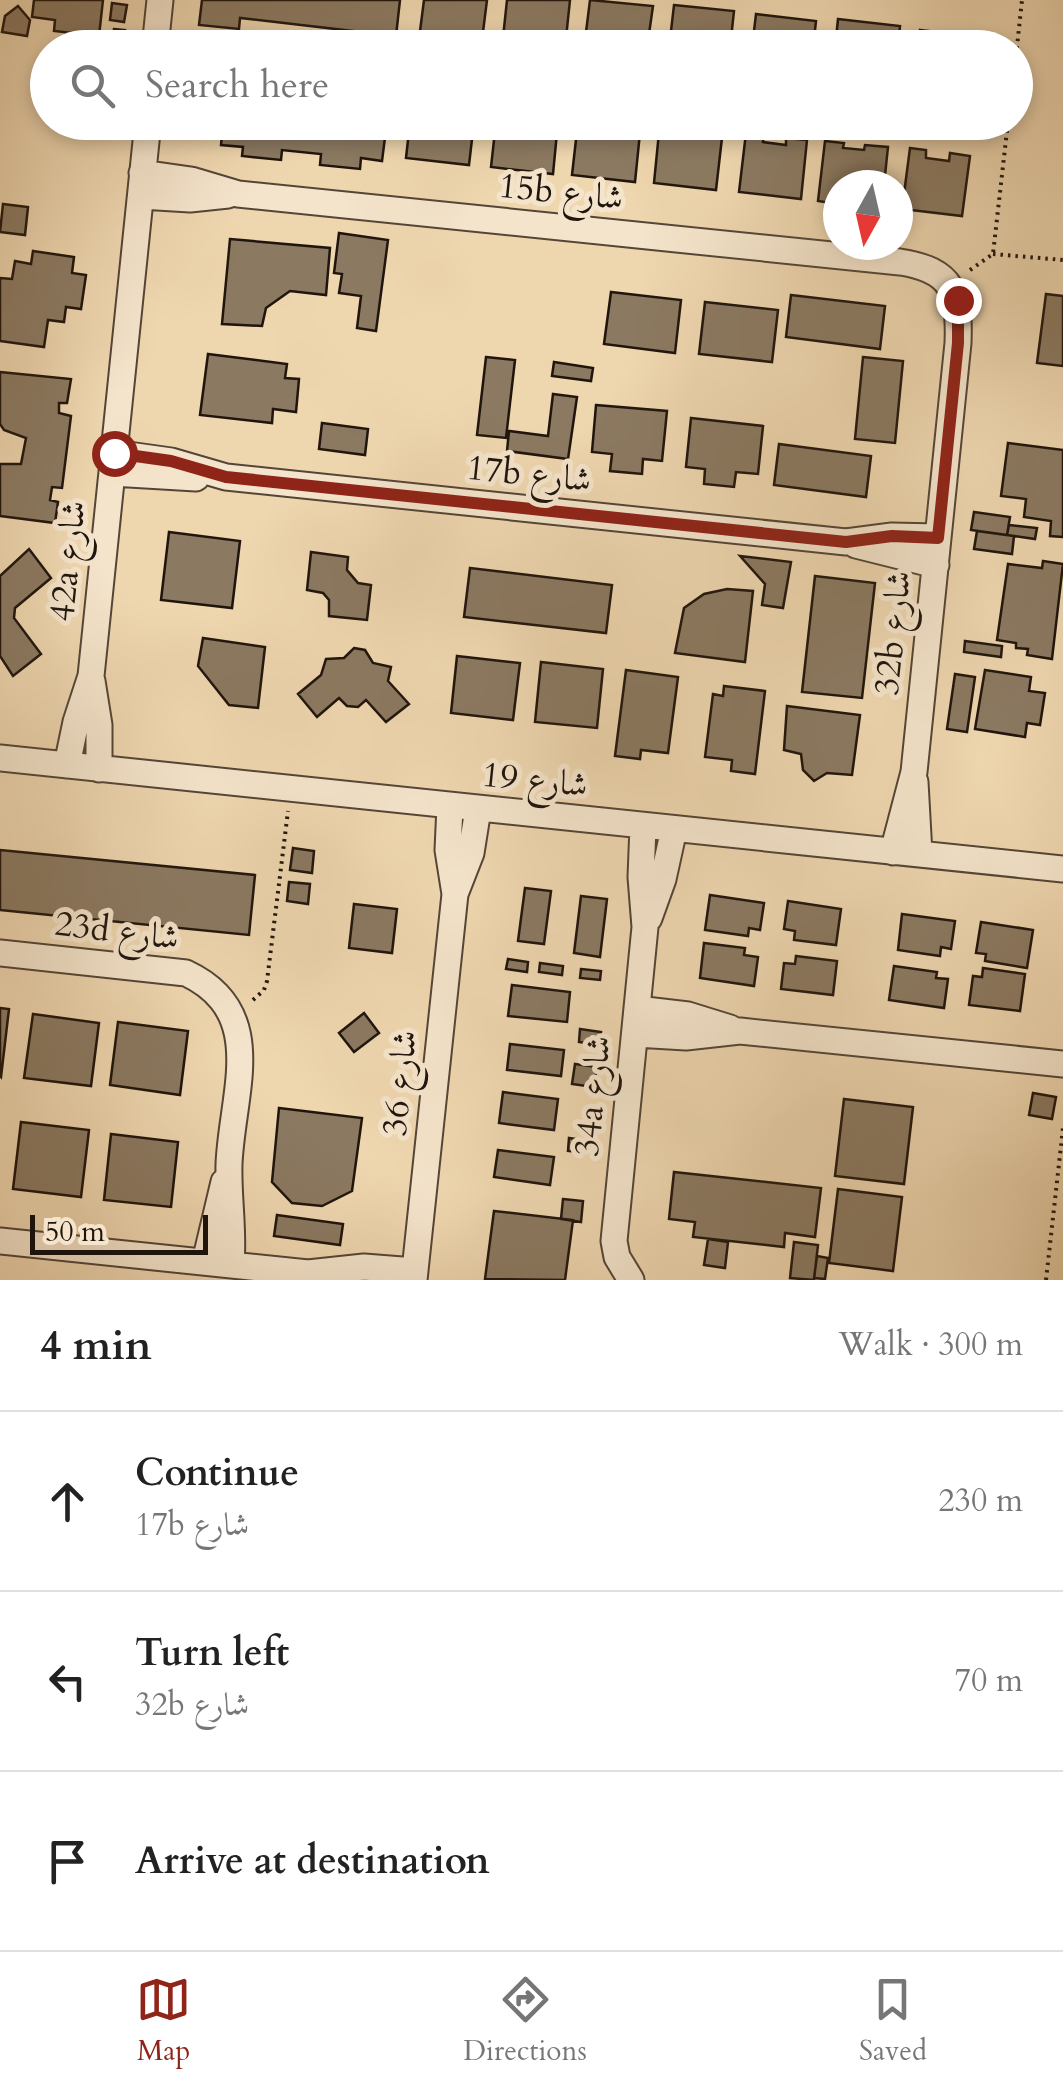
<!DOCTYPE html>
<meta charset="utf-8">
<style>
:root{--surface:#fff;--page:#f2f2f2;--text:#222;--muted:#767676;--line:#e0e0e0;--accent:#8f2418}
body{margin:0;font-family:Cardo,Amiri,serif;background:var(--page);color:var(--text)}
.compass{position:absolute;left:823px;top:170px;width:90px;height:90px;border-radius:50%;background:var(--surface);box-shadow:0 5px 15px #0003;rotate:188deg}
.scale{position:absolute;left:30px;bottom:25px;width:178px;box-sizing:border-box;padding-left:10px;border:5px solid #20150d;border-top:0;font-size:28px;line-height:35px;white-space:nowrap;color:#20150d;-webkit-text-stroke:8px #f4e4cb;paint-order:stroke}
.stop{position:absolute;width:30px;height:30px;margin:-22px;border:8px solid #8f2418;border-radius:50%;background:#fff}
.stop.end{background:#8f2418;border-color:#fff;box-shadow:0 2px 10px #0008}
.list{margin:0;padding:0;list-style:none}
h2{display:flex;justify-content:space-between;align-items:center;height:130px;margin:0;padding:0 40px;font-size:42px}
h2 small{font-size:32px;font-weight:400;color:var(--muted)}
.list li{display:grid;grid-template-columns:65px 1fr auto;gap:30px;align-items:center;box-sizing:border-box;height:180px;padding:0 40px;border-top:2px solid var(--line)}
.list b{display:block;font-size:38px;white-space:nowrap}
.list p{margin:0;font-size:32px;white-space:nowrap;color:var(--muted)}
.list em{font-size:32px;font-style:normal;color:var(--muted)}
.icon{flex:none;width:55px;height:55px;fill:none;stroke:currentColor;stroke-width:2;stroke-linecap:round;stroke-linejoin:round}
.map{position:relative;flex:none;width:1063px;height:1280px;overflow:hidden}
.search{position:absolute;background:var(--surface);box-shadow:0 5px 15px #0003;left:30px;right:30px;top:30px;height:110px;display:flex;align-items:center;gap:25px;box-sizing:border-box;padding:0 35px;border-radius:55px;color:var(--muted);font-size:38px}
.sheet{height:670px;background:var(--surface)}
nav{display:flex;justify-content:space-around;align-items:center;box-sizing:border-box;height:140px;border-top:2px solid var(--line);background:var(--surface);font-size:28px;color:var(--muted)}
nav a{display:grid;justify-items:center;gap:5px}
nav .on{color:var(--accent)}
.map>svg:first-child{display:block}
.building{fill:#8b7961;stroke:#20150d;stroke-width:2.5}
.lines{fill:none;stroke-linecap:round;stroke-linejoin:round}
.minor-casing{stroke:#544536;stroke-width:29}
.path{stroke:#20150d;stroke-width:4;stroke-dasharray:2.5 5;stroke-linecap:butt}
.minor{stroke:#f4e4cb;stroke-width:25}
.route{stroke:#8f2418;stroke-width:12}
.labels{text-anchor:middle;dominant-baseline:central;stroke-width:10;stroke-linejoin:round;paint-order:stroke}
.street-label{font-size:35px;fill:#20150d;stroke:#f4e4cb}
</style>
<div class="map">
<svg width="1063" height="1280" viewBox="0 0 1063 1280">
<rect width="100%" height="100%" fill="#eed6af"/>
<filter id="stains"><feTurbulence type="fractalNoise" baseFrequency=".002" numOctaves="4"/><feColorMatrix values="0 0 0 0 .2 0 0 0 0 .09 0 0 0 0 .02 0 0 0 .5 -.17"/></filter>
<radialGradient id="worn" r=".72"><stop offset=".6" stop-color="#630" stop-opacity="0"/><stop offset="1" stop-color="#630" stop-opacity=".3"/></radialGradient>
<path class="building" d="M34,0H103L99,36L54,31L55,20L32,17Z
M202,0H400L396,36L240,18L239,29L199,25Z
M424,0H487L481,48L459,45V39L440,37L439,42L419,39Z
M507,0H570L565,48H542V43L523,41V48L502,47Z
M590,0L653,6L647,48H584Z
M112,3L127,5L124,22L110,20Z
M674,5L734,11L730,48H669Z
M18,6L30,20L27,36L2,32L5,16Z
M756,14L816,21L813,48H752Z
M838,19L900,26L898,48H835Z
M114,29L125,30L122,47L111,45Z
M920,30L981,37L980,48H917Z
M188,122H387L382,161L361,158L360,169L320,165L321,154L282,150L281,160L242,156L243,147L221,145L222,134L187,130Z
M410,122H474L469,165L406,158Z
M496,122H558L553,174L491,167Z
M578,122L618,127L619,122L641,123L635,182L572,175Z
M660,122L679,124L678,130L701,133V126L723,129L716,190L654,183Z
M746,133L764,135L763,142L786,145V138L807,140L801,199L739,192Z
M825,141L844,143L843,148L864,150L865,145L888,147L884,185H838V204L818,201Z
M910,148L926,150V158L949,161L950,153L970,156L962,216L902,209Z
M3,204L28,207L25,235L0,232Z
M339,233L388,240L376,331L357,328L361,296L339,293L342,274L334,273Z
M230,239L330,248L326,295L290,291L266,308L262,326L222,324Z
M33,251L74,257L72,273L86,275L81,309L66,307L64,322L48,320L44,347L0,341V278L12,279L15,261L31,264Z
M611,292L681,300L675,353L604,344Z
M1046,294L1063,296V366L1037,363Z
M791,295L885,306L880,349L786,337Z
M705,302L778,310L772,362L699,354Z
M208,354L287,364L285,378L299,379L296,412L273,409L272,423L200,415Z
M486,357L515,360L506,438L477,435Z
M863,357L903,361L895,443L855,439Z
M554,362L593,368L591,381L552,376Z
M0,372L71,379L67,403H59V413L71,416L62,488L52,487L50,500L58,502L55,523L0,516V464H21L26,438L4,430L0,424Z
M553,394L577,397L568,459L507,451L509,431L548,436Z
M596,405L667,411L662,461L643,459L642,474L610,471L612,454L592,452Z
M691,418L763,426L758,474L736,472L734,487L704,484L705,469L686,467Z
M322,423L368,429L365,455L319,449Z
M1008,443L1063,450V537L1050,536L1051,521L1024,517L1026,499L1001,496Z
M779,444L871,456L866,497L774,485Z
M974,512L1010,517L1007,535L971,530Z
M1009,525L1037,528L1035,539L1007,535Z
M977,531L1014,536L1012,554L974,549Z
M169,532L240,541L232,608L161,600Z
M29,549L51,578L15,608L14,618L41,654L13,676L0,656V576Z
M311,552L348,557L347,570L358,583L371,585L367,620L329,616V600L323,593L307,590Z
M740,556L791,562L783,608L762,605L765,584Z
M1043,561L1063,564L1052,659L1027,655L1028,649L1016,648V643L997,640L1008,564L1042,568Z
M470,568L612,585L606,633L464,617Z
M815,576L875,583L862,698L802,692Z
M727,589L753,591L745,662L675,653L684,608L704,594Z
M203,638L265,647L258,708L229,705L198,666Z
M965,641L1002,646L1001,657L964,652Z
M354,648L365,650L373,663L391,667L388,681L409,704L386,722L366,700L358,707L347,706L339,698L317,717L298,694L321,675L326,659L344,658Z
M457,656L520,663L513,720L451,713Z
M541,662L603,669L597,728L535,722Z
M626,670L678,677L668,753L641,750L640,759L615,756Z
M985,670L1031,677L1029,691L1045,693L1040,725L1027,723L1025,737L975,729Z
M955,674L975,677L967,732L947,729Z
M724,686L765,691L755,774L731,771L732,760L705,757L713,694L723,696Z
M787,706L860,715L852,775L827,773L814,781L803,770L801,754L784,750Z
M293,848L314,851L312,873L290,870Z
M0,850L255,875L249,935L0,910Z
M289,882L310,884L308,904L287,901Z
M525,888L551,891L544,944L518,941Z
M710,895L764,903L760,930L749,928L748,936L705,930Z
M581,896L607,899L600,957L574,953Z
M788,901L841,909L836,945L794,940L795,931L784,929Z
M354,904L397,909L392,953L349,948Z
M902,914L955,921L951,949L941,947L940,956L898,950Z
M981,922L1033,930L1027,968L985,961L986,954L976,953Z
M704,943L745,948L744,955L758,957L754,986L700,978Z
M796,956L837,961L833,995L781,989L784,963L795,964Z
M508,959L528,962L527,972L506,969Z
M540,963L563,966L562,975L539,972Z
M894,966L937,972L936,978L948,979L944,1008L889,1000Z
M983,968L1025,974L1020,1011L969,1005L973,976L982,977Z
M581,969L601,971L600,980L580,978Z
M512,985L570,992L567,1022L508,1016Z
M0,1008L9,1009L1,1077L0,1076Z
M364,1013L379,1033L354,1052L339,1033Z
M33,1014L99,1023L91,1086L24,1078Z
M118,1022L188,1031L180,1095L110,1085Z
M580,1029L601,1032L599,1045L579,1042Z
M510,1044L564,1050L561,1076L507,1070Z
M575,1064L597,1067L594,1087L572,1084Z
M503,1092L558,1099L554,1130L499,1123Z
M1033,1093L1056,1097L1052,1119L1029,1115Z
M844,1099L913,1107L904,1184L835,1176Z
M279,1108L362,1118L352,1191L322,1206L292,1203L272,1182Z
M21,1122L89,1130L81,1197L13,1189Z
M111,1134L178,1142L171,1207L104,1200Z
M569,1138L590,1141L588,1153L568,1151Z
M498,1150L554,1157L550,1185L494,1177Z
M674,1172L821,1188L815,1237L785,1233L784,1247L693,1237L695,1222L669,1219Z
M838,1189L902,1197L893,1271L829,1263Z
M563,1199L583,1201L581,1222L561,1219Z
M494,1211L573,1220L565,1280L485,1279Z
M277,1215L343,1224L340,1245L274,1236Z
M708,1239L728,1242L725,1268L704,1265Z
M794,1242L818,1245L814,1280L790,1278Z
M817,1256L828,1258L825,1279L814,1278Z"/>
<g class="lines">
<g class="minor-casing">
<path id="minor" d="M155,48L160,0
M142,173L191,180L238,194L900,262C953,270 960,293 958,343L914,772L893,852
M141,196L190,199L228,195
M114,453L171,461L226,477L846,542L892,536L938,537
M112,473L196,478
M856,545L936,565
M92,681L99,725V769
M0,758L1063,869
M67,765L76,722L91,676L148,122
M915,782L919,854
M455,894L471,853L478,809
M649,918L663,879L674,829
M0,953L186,973C269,1012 232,1092 229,1164C228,1198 234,1231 231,1265
M637,1009L688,1015L730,1028
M635,1034L686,1037L740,1031L1063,1064
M0,1241L308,1273L329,1280
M205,1262L224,1182
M308,1273L364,1267L415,1271
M414,1280L455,894L448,850L450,806
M631,1280L617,1257L614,1241L645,927L641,877L643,826"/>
</g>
<path class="path" d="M1016,56L1022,0
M993,254L1063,260
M970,270L993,254L1008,122
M253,1000L264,990L267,981L288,811
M1046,1280L1063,1128"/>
<use href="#minor" class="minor"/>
</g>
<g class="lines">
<path class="route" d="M114,453L171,461L226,477L846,542L892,536L938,538L958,343V300"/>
</g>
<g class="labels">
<g class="street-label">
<text transform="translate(561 192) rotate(6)">15b شارع</text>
<text transform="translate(529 474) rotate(6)">17b شارع</text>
<text transform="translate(68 561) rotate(-84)">42a شارع</text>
<text transform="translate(893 633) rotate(-84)">32b شارع</text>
<text transform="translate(535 780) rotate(6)">شارع 19</text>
<text transform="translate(117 931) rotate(7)">23d شارع</text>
<text transform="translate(400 1083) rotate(-84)">شارع 36</text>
<text transform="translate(593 1096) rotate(-84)">34a شارع</text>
</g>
</g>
<rect width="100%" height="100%" filter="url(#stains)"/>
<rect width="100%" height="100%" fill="url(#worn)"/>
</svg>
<svg class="compass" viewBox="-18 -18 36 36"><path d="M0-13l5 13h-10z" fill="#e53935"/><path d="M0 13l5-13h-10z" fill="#767676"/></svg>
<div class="scale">50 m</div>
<div class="stop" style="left:114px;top:453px"></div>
<div class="stop end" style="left:958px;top:300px"></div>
<div class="search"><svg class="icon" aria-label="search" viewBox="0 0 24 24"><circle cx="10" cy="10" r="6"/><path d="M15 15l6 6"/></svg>Search here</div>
</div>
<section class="sheet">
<h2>4 min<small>Walk · 300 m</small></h2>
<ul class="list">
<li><svg class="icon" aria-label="ahead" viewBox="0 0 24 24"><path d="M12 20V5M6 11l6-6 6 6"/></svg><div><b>Continue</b><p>17b شارع</p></div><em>230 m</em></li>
<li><svg class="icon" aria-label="left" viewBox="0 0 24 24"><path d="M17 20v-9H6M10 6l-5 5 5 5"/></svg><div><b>Turn left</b><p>32b شارع</p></div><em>70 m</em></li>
<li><svg class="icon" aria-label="arrive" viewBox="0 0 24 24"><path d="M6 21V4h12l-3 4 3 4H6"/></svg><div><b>Arrive at destination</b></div></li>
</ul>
</section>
<nav>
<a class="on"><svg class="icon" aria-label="map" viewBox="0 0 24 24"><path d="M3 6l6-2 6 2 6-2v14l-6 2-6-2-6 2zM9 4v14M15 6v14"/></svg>Map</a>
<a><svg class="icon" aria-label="directions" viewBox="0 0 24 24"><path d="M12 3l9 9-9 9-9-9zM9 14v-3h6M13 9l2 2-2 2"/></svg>Directions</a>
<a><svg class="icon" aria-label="saved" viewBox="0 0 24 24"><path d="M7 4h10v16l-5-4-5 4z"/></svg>Saved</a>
</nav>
